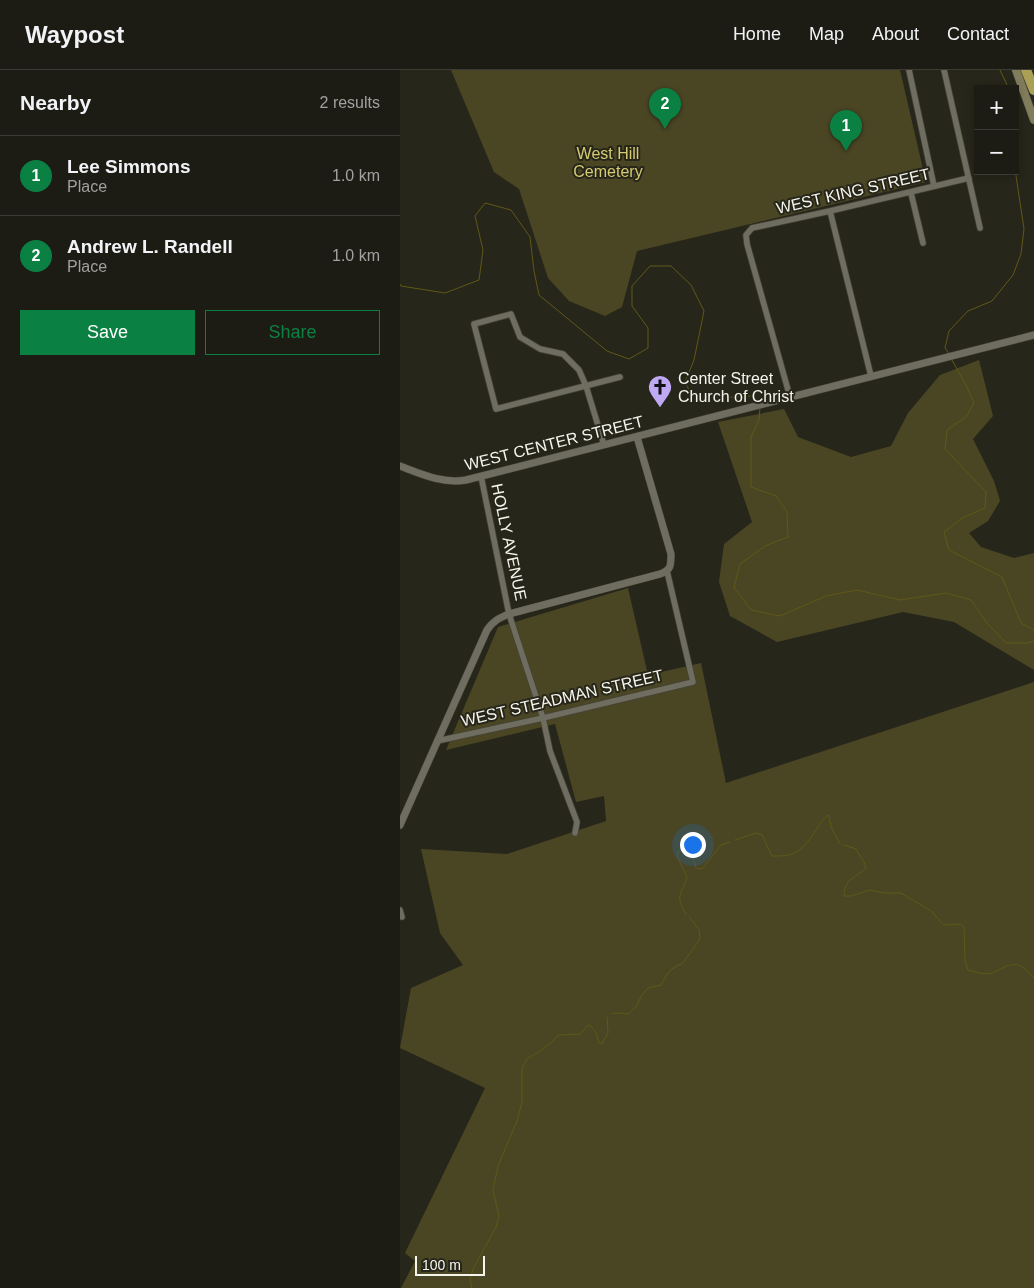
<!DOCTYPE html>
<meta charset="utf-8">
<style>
:root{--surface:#1d1c14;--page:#25251d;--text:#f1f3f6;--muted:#a0a1a0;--line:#3b3a34;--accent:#0b8043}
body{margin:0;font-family:Helvetica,sans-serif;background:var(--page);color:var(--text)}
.controls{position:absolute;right:15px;top:15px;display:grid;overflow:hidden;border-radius:0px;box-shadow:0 2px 8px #0003}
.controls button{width:45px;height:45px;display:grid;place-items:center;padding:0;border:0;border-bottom:1px solid var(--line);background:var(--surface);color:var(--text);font:25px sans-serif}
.scale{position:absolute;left:15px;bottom:12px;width:70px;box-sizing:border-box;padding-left:5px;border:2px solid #f6f5ed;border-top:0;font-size:14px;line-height:18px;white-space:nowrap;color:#f6f5ed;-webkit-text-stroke:4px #27261a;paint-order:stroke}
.you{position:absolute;left:292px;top:774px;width:18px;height:18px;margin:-12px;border:4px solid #fff;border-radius:50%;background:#1a73e8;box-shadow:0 0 0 8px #1a73e833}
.badge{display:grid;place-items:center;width:32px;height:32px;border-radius:50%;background:var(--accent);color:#fff;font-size:16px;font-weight:700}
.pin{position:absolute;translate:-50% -41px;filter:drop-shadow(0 1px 2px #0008)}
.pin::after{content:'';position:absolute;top:26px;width:18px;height:15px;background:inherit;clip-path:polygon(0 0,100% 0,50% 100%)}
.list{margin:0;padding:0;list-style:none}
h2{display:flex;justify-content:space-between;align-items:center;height:65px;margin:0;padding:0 20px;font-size:21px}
h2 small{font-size:16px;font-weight:400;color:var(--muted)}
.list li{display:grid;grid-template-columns:32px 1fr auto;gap:15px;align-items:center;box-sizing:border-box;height:80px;padding:0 20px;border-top:1px solid var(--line)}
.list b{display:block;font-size:19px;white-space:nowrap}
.list p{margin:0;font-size:16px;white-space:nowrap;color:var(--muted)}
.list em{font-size:16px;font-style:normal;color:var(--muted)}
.actions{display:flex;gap:10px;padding:15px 20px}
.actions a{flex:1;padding:11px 0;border:1px solid var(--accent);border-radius:0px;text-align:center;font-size:18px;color:var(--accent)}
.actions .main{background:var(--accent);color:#fff}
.map{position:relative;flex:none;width:634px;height:1218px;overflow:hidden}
header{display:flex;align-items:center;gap:30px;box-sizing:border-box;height:70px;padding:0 25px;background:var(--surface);border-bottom:1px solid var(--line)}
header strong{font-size:24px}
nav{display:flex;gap:28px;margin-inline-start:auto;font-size:18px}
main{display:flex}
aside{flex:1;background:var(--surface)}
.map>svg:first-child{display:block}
.green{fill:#4a4624}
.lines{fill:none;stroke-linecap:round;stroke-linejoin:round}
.stream{stroke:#605818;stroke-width:1}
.minor-casing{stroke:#434238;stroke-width:7}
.tertiary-casing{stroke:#434238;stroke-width:8}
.secondary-casing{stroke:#434238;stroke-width:9}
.motorway-casing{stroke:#434238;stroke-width:11}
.minor{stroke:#6f6d5f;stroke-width:5.5}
.tertiary{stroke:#6f6d5f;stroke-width:7}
.secondary{stroke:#807c5c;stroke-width:8}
.motorway{stroke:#a9a055;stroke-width:10}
.labels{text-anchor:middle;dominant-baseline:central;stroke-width:4;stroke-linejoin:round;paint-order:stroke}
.park-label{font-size:16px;fill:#d6cb70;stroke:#27261a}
.street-label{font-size:16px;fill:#f6f5ed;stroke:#27261a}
.poi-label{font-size:16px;fill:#f6f5ed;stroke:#27261a;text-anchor:start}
</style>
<header>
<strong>Waypost</strong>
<nav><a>Home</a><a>Map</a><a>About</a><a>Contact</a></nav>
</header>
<main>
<aside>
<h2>Nearby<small>2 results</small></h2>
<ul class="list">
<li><span class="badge">1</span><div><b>Lee Simmons</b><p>Place</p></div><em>1.0 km</em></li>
<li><span class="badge">2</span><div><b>Andrew L. Randell</b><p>Place</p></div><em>1.0 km</em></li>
</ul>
<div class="actions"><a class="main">Save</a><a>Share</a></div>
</aside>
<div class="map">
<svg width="634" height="1218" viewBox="0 0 634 1218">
<rect width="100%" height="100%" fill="#27261a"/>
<path class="green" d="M51,0H500L526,112L237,181L222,237L205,246L169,231L148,208L119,119L94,102Z
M579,290L593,346L573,369L594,411L600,431L588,451L569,463L581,477L614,488L634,483V600L554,552L503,542L377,572L330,546L319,512L324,474L352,452L318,352L384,339L398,367L451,387L491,376L508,343L540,305Z
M228,518L248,605L301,593L326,713L634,612V1218H1L15,1191L5,1183L85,1018L0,978L11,918L63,895L40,863L21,779L107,784L206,751L204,726L176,732L155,654L46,680L98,557Z"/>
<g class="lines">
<path class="stream" d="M600,0L609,19
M615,50L617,56L615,68
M0,214L1,216L45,223L79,210L83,180L75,146L85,133L111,140L130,167L134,201L139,225L207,281L229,289L248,278V258L232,236V216L250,196H271L291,215L304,241L294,290L285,312L292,326L317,328L351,326L356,329L359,333
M549,284L545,278L549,261L568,241L592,231L613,205L621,184L624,159L615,99
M552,290L567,317L574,333L566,347L547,360L545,379L586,422L585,438L562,448L544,462L549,480L602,507L621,553L634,560
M360,337L359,350L351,367V417L376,426L387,442L388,467L365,476L340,494L334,517L351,540L380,546L426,526L457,520L500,530L546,523L571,530L587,553L606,573H628L634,571
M335,770L356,763L362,765L372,786C397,787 403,779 416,760C420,754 423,748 429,745L431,757L440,774
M444,775L456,779L464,792L466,798C455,808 444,809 444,826H451L470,820L484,823H501L531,841L544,855L561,854L564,857L565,891L568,900C576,902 584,905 592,903C596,902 600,899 603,898C618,890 624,897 634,908
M286,844C274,825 282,825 287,807L277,786L278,782L286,779L291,780L296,798L301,799L304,797L321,775L330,772
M212,944L215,943L228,944L236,937L242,925L248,918L261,915L268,903L273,898L283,893L300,869L299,859L289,847
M72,1218L70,1210L73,1199L96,1157L99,1146L93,1120L98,1096L117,1051L122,1032V998L128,988L139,982L152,972L155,968L159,965L180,964L188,955C196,959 197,965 199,973L202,974L208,963L207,947"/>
<g class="minor-casing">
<path id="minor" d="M509,0L534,116
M544,0L580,158
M511,123L523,173
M430,141L471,306
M390,327L347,174L346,165L352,158L430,141L569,108
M204,375L186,316L179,300L163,284L140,279L120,267L111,244L74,254L96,339L220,307
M81,406L109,544L143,648L150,681L177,752L175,763
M37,671L143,648L293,612L267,501
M0,840L2,847"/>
</g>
<g class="tertiary-casing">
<path id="tertiary" d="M0,396C21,404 43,414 66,410L634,265
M0,755L87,560C93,551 99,548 109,544L260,504C271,500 271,496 271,484L237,367"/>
</g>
<g class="secondary-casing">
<path id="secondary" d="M616,0L634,50"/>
</g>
<g class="motorway-casing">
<path id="motorway" d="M626,0L634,20"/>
</g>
<use href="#minor" class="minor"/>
<use href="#tertiary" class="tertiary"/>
<use href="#secondary" class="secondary"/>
<use href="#motorway" class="motorway"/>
</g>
<defs>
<g id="church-pin" transform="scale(1.25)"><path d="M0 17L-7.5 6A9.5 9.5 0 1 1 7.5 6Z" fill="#bfa9f4" stroke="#27261a"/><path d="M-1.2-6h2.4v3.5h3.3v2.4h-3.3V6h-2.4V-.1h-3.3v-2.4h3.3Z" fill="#111"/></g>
</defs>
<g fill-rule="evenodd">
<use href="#church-pin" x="260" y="317"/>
</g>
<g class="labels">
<g class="park-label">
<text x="208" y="83">West Hill<tspan x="208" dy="18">Cemetery</tspan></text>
</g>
<g class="street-label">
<text transform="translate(453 121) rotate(-13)">WEST KING STREET</text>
<text transform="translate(154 373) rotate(-14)">WEST CENTER STREET</text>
<text transform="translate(109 472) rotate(78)">HOLLY AVENUE</text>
<text transform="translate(162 628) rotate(-13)">WEST STEADMAN STREET</text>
</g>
<g class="poi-label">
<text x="278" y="308">Center Street<tspan x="278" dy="18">Church of Christ</tspan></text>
</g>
</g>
</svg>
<div class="controls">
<button>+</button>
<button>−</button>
</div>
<div class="scale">100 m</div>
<div class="you"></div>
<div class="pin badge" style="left:446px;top:81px">1</div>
<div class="pin badge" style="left:265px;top:59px">2</div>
</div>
</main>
